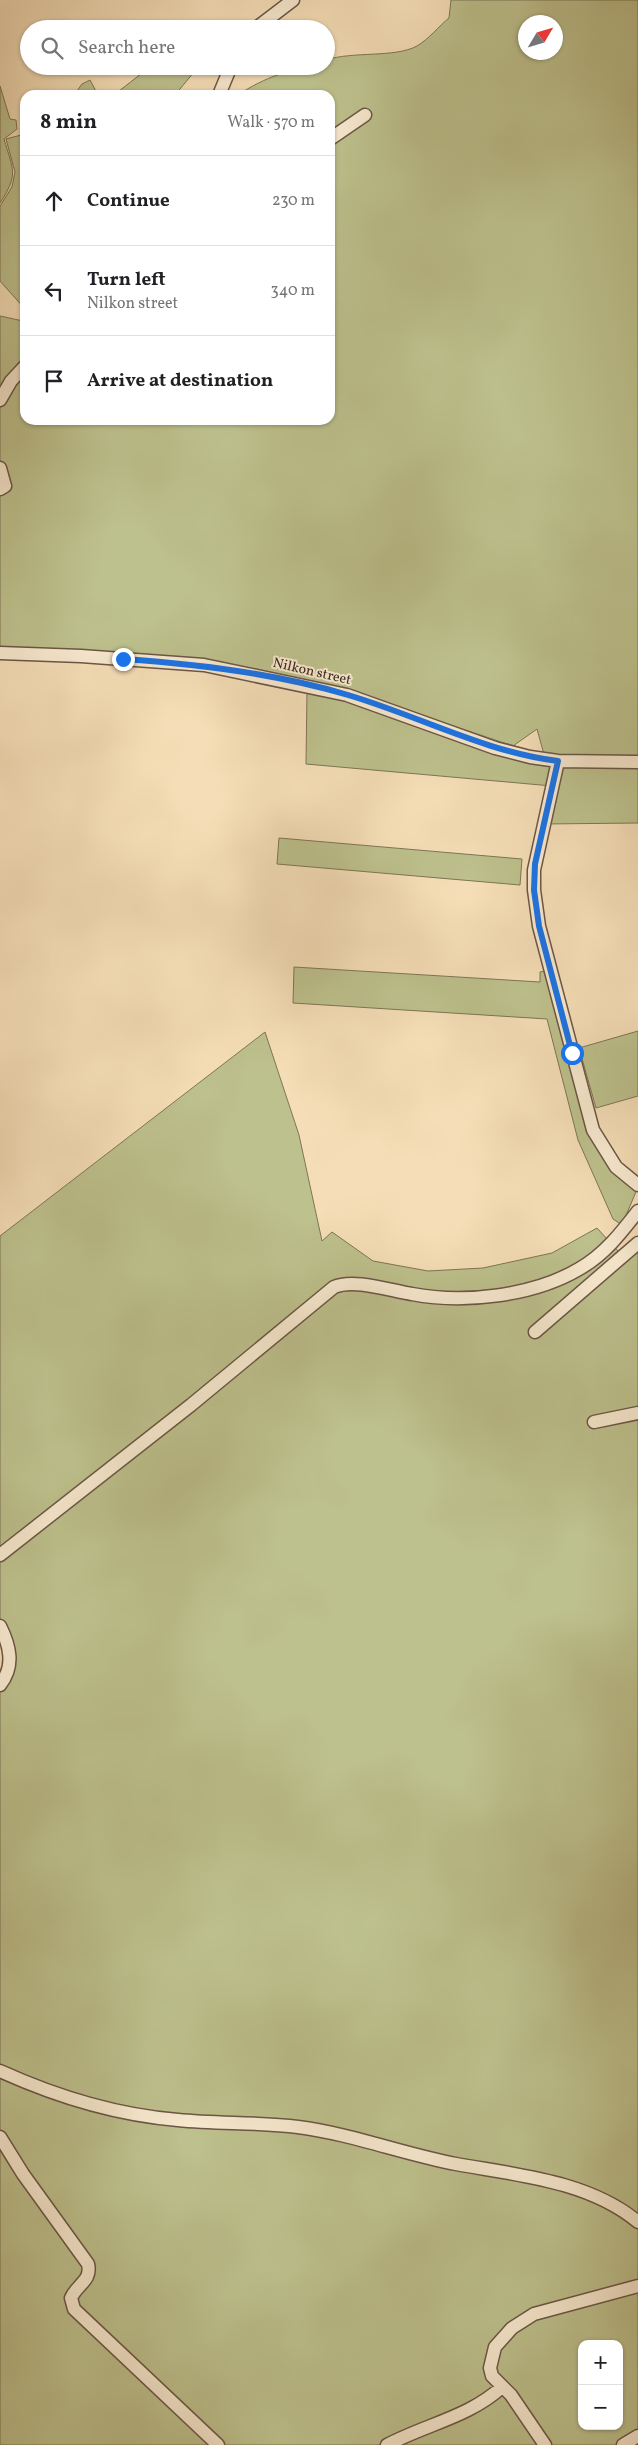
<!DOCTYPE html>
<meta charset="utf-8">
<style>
:root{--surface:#fff;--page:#f2f2f2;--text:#202124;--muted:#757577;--line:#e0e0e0}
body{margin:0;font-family:Vollkorn,serif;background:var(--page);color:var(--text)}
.controls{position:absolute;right:15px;bottom:15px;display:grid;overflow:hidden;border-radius:10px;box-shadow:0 1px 4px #0004}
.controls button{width:45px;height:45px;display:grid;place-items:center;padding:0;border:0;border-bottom:1px solid var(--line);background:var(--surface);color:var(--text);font:25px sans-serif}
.compass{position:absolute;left:518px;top:15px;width:45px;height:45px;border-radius:50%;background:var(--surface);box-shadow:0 1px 4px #0004;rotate:52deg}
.stop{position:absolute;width:15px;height:15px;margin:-11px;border:4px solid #1a73e8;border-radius:50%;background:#fff}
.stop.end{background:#1a73e8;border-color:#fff;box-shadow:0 1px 5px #0008}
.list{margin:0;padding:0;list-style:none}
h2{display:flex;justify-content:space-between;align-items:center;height:65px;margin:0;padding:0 20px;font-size:21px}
h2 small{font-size:16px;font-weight:400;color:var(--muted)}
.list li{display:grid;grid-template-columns:32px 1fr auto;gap:15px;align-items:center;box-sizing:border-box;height:90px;padding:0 20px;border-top:1px solid var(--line)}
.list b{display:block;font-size:19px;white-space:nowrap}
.list p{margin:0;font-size:16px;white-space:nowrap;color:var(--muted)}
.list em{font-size:16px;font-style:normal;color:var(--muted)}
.icon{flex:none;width:28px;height:28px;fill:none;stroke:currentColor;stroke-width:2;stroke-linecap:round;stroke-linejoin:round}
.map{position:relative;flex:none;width:638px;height:2445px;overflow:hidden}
.search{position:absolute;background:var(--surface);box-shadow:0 1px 4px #0004;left:20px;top:20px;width:315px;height:55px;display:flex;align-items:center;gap:12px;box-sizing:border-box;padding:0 18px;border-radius:28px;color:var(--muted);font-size:19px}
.panel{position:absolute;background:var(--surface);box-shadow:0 1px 4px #0004;left:20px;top:90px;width:315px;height:335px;border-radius:15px}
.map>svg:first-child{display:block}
.green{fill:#bdc18d;stroke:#7e7556;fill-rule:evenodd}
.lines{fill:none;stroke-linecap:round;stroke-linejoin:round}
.minor-casing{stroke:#6c5646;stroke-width:15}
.minor{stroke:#f8ead0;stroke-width:12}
.route{stroke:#1a73e8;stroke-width:6}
.labels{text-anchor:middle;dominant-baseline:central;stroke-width:4;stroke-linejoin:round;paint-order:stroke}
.street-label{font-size:14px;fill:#3e2920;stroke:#f8ead0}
</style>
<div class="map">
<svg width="638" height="2445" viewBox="0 0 638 2445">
<rect width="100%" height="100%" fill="#f5deb7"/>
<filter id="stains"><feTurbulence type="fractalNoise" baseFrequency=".004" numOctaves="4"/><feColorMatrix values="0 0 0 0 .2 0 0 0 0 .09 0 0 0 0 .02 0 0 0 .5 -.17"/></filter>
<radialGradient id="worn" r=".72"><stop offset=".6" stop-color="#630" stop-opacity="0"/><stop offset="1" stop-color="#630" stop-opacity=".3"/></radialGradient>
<path class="green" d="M451,0H638V756L545,758L537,729L513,746L349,691L211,660L0,648V403L25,370V420H330V95H238C263,78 295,66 326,66V60C353,51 395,58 417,46C429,39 439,26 449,18ZM526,22H556V52H526Z
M151,66H199L175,95H114Z
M90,80L98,95H74L82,84Z
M0,86L10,119L16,120L17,129L4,139C13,170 19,174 0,203Z
M25,134V309L0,281V206L12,187L15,172L6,139Z
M0,316L23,321L25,323V359L0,395Z
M307,689L374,705L496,751L638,766V823L544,824L552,786L306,764Z
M279,838L522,859L520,885L277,864Z
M294,967L540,982V972L549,970L590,1130L638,1187L622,1225L613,1219L578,1140L547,1019L293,1003Z
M638,1031V1096L596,1108L579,1048Z
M265,1032L299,1135L322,1241L332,1232L373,1261L428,1271L483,1268L552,1253L597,1228L619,1252L638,1236V2445H0V1686L13,1663L0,1622V1236ZM582,2344H619V2426H582Z"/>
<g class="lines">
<g class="minor-casing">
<path id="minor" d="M255,29L293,0
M219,95L231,66
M330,139L365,115
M0,400L11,381L25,366
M0,468L5,486L0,489
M0,653L81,656L204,665L347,695L495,748L530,757L558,761L638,762
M558,761L534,870V890L539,926L593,1130L616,1167L638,1185
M535,1332L638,1243
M594,1422L638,1413
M0,1555L191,1405L334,1287C354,1278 391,1291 412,1294C464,1304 533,1296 579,1269C604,1255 621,1233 638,1211
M0,1626C10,1646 15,1666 0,1685
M0,2071C55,2096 117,2115 178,2120C218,2124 258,2122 298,2127C352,2134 403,2154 456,2164C517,2175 589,2181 638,2222
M0,2137L23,2174L88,2264C92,2281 77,2284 71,2298L74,2309L218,2445
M387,2445C427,2424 469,2417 502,2387
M545,2445L511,2395L492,2376L490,2368L495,2347L512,2328L534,2314L638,2286
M623,2445L638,2436"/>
</g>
<use href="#minor" class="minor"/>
</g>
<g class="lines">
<path class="route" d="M123,659C198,664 275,673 348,695C419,716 485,752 558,761L535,864L534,890L539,926L572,1053"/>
</g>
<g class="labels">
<g class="street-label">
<text transform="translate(312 672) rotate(13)">Nilkon street</text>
</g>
</g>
<rect width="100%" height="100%" filter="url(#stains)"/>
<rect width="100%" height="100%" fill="url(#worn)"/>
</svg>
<div class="controls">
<button>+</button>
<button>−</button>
</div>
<svg class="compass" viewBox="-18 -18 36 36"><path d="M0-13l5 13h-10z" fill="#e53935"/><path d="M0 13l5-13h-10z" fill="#757577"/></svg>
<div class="stop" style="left:572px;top:1053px"></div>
<div class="stop end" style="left:123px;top:659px"></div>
<div class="search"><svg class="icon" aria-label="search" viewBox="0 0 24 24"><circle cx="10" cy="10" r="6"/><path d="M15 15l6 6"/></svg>Search here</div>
<section class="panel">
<h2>8 min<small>Walk · 570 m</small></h2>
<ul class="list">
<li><svg class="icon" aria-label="ahead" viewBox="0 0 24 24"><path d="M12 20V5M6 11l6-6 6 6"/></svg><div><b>Continue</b></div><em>230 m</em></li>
<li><svg class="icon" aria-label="left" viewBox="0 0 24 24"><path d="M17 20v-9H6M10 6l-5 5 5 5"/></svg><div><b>Turn left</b><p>Nilkon street</p></div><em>340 m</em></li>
<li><svg class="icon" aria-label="arrive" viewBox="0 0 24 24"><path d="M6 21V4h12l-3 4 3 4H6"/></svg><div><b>Arrive at destination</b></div></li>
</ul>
</section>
</div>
